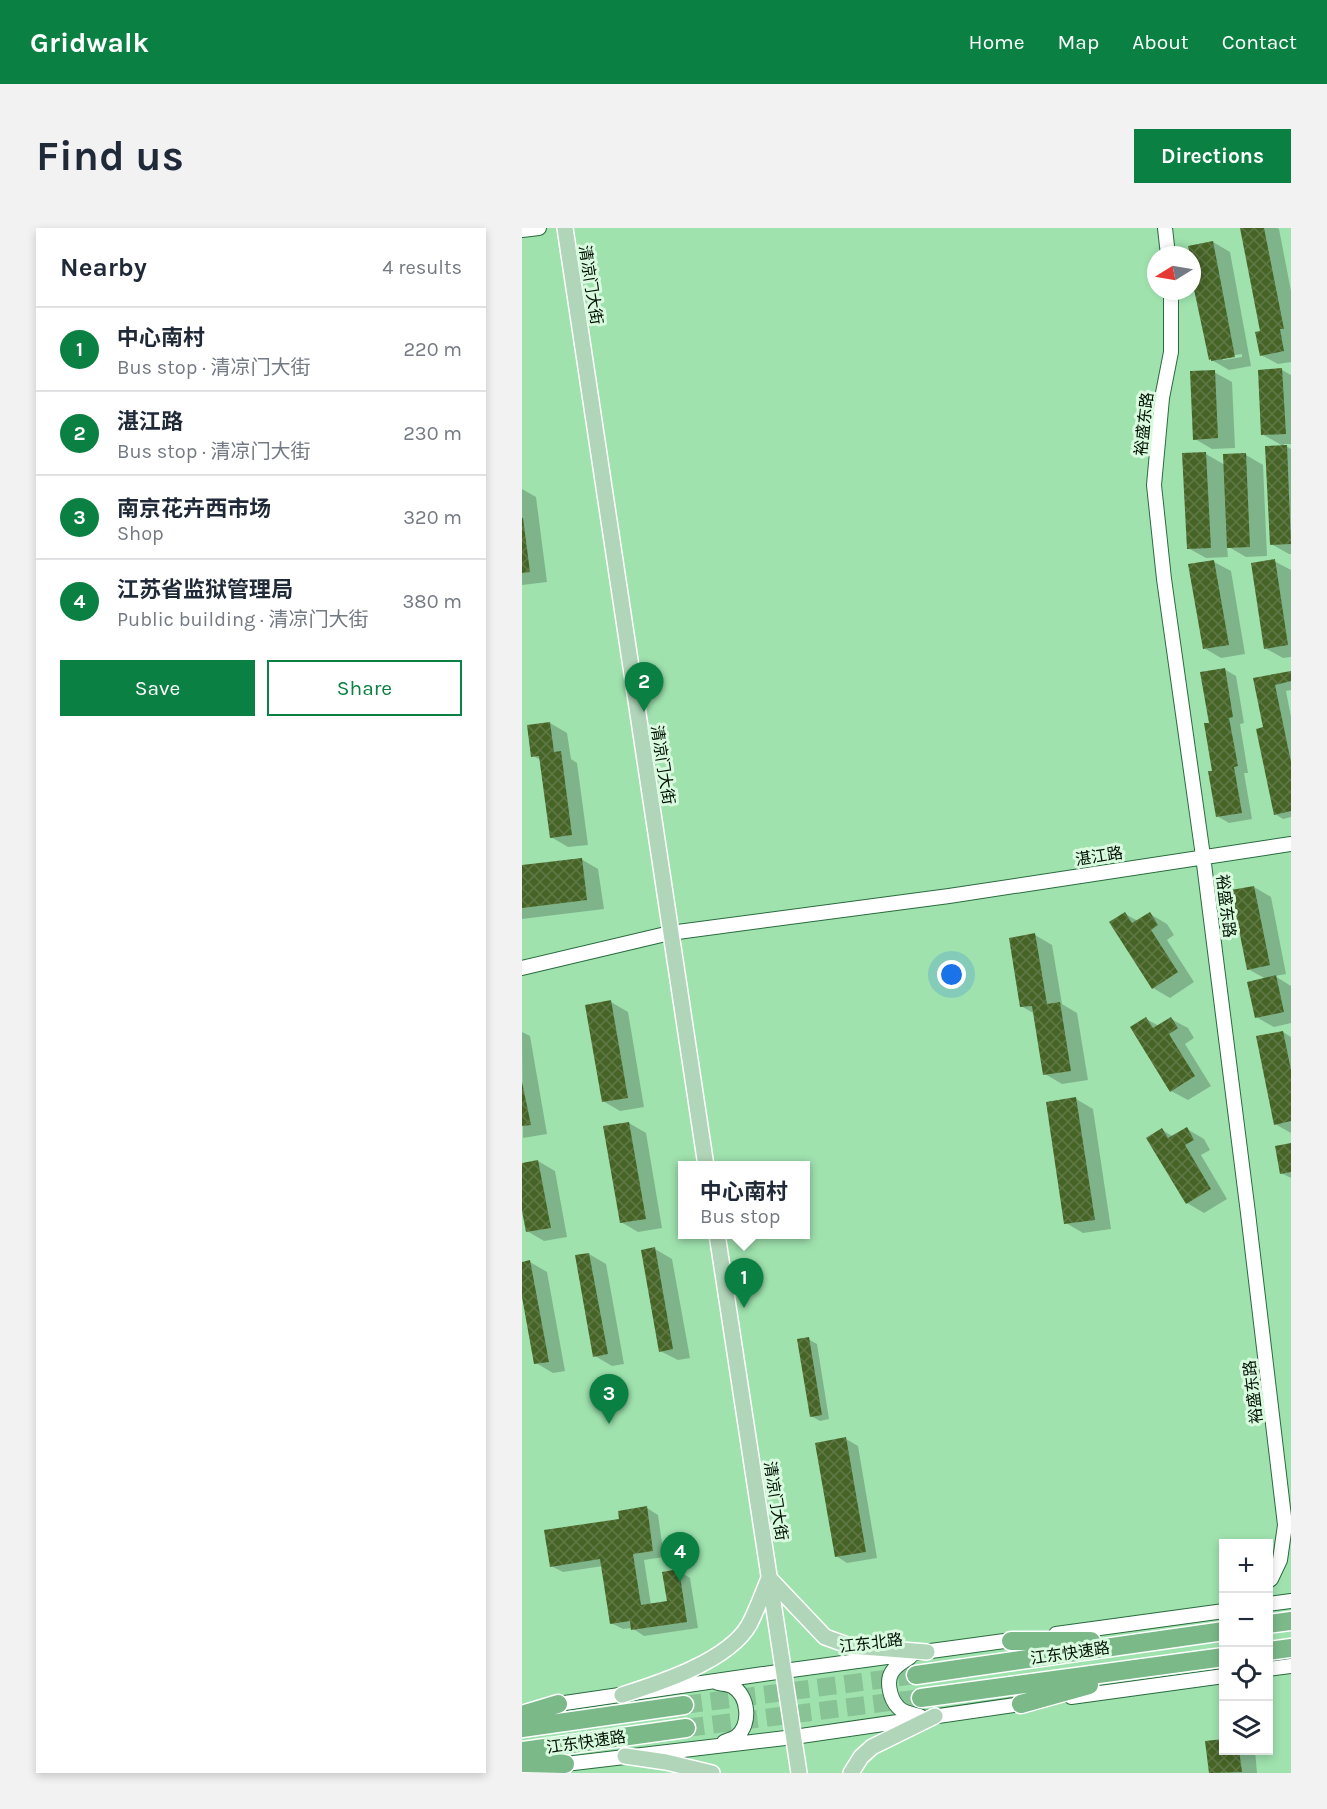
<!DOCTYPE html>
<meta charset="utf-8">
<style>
:root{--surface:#fff;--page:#f2f2f3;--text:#1f2937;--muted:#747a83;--line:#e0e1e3;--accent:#0b8043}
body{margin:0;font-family:Karla,"Noto Sans SC",sans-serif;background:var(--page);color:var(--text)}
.controls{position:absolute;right:18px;bottom:18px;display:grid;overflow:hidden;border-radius:0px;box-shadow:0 3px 9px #0003}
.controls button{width:54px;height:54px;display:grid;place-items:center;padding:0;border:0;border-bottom:2px solid var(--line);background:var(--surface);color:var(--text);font:30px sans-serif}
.compass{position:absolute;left:625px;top:18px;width:54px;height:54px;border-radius:50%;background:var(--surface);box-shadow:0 3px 9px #0003;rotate:259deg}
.you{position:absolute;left:430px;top:747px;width:21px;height:21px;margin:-15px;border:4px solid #fff;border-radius:50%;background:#1a73e8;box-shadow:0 0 0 9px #1a73e833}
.badge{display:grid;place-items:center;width:39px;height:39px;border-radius:50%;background:var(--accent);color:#fff;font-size:20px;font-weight:700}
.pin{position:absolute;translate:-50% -50px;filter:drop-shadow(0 2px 3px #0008)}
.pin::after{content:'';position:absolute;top:32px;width:21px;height:18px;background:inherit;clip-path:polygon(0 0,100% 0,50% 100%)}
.popup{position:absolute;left:156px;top:933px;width:132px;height:78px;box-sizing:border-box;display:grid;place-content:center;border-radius:0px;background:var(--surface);filter:drop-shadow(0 2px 4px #0005);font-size:20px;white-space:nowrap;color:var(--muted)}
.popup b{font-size:22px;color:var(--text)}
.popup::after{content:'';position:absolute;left:50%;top:100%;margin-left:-12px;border:12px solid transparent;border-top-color:var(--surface)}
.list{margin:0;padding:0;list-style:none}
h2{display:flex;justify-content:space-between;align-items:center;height:78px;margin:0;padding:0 24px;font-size:26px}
h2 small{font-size:20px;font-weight:400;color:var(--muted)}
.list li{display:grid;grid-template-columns:39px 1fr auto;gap:18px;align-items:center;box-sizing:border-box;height:84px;padding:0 24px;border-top:2px solid var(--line)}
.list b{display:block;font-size:22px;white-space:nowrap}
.list p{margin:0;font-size:20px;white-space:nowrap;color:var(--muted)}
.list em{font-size:20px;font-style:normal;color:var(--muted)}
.actions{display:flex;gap:12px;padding:18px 24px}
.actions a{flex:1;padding:14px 0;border:2px solid var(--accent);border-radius:0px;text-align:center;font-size:21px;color:var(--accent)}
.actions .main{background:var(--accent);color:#fff}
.icon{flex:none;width:33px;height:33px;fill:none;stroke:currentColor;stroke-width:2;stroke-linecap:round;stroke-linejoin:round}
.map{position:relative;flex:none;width:769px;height:1545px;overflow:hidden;border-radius:0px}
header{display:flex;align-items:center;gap:36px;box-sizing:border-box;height:84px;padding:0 30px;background:var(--accent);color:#fff}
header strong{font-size:28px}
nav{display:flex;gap:33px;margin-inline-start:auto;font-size:21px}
.intro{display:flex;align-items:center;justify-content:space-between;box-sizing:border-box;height:144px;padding:0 36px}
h1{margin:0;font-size:42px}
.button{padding:15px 27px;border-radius:0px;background:var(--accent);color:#fff;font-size:21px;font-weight:700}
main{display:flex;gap:36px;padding:0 36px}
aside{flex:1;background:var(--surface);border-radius:0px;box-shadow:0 3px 9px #0003}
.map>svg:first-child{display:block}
.shadow{fill:#0003;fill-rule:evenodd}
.building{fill:url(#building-cross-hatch)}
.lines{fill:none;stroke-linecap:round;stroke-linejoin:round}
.highway-tunnel{stroke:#87c394;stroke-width:18;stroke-dasharray:18 9;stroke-linecap:butt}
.secondary-casing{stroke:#296b3e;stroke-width:16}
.primary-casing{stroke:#fff;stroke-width:18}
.highway-casing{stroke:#fff;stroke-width:21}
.secondary{stroke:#fff;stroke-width:14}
.primary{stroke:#b0d5b8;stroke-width:15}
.highway{stroke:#7bb989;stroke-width:18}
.labels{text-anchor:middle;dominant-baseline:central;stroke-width:6;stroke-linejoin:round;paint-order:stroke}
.street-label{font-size:16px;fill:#001102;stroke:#d9fadf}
</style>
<header>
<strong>Gridwalk</strong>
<nav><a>Home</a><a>Map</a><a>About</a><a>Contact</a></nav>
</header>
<div class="intro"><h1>Find us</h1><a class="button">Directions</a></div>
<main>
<aside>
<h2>Nearby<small>4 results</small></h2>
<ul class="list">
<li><span class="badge">1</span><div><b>中心南村</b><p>Bus stop · 清凉门大街</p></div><em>220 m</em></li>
<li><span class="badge">2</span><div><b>湛江路</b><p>Bus stop · 清凉门大街</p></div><em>230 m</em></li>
<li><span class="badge">3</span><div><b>南京花卉西市场</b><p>Shop</p></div><em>320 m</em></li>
<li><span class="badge">4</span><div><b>江苏省监狱管理局</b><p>Public building · 清凉门大街</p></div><em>380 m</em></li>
</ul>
<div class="actions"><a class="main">Save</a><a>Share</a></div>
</aside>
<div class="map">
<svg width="769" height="1545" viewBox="0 0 769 1545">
<defs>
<pattern id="building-cross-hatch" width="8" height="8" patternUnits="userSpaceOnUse" patternTransform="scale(1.5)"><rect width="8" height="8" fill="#466425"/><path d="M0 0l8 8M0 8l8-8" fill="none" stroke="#617948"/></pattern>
</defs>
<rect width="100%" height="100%" fill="#9fe2ae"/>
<path class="shadow" d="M719,0H755L757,1L769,63V134L756,136L739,127L740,104Z
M691,14L708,24L729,138L707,142L688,131L668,18ZM720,126V129L701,132V129Z
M760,142L769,147V216H761L769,221V326H767L749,316L761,218L740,206Z
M692,144L710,154L713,220L690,221L673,211Z
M684,226L703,237L724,227L741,237L745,328L724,329L705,318L706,329L684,330L666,320Z
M0,261L14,269L25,354L0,357Z
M752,333L769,342V429L761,430L743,420Z
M692,334L709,343L723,426L699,430L682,420Z
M702,441L714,448L722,495L718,496L726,545H722L730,591L707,595L695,588L689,496Z
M769,444V462L764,463L769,489V589L761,591L753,586L742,500L732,451Z
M28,495L45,505L49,531L55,535L66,617L46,619L29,609L19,532L11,528Z
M59,631L76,641L82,681L0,691V639Z
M732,659L749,669L764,746L753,748L769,758V795L752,799L734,789L744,751L726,741Z
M603,686L616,693L628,686L645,696L652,707L645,712L672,754L648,770L631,760Z
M513,707L530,717L540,776L555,785L566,852L540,856L523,846L513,786L499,778Z
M89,774L106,784L122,879L98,883L81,873Z
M624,791L637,798L649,791L666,800L672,810L663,816L689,858L666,872L649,863Z
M0,804L8,808L25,906L1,910Z
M761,804L769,809V905L753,896Z
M554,871L571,881L589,1001L561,1005L544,995Z
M107,895L124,905L140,1000L116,1004L99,994Z
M665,901L682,911L688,922L679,927L705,971L682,985L665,975L640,902L652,909Z
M769,917V950L759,945Z
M16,933L33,943L45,1009L22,1013L5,1003L0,974V936Z
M133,1021L150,1031L168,1130L156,1132L138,1123Z
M67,1026L84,1036L102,1136L90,1138L73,1128Z
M8,1034L25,1044L43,1143L31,1145L14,1135L0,1061V1035Z
M286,1111L295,1116L307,1191L298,1193L289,1188Z
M324,1211L336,1218L355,1330L325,1335L314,1328Z
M125,1280L136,1287L142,1329L122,1332L129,1377L146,1374L157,1343L168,1350L176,1400L122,1408L110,1400L101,1401L89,1395L81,1338L41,1344L29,1338L99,1292Z
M684,1514L702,1522H733L735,1545H688Z"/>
<path class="building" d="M718,0H742L762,101H758L762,123L738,128L733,104L738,103Z
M691,13L713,129L689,133V131L687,132L670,52V45H672L670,27H668L666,18Z
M760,140L764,206L739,207L736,142Z
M693,142L696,210L671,212L668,143Z
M765,217L769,316L748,317L743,218Z
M684,224L689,320L665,321L660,225Z
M724,225L728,319L705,320L701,226Z
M0,290H1L8,344L0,345Z
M753,331L766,417L742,421L729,335Z
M692,332L707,417L681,421L666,336Z
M703,440L711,489L707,490L716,538L712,539L720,585L694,589L686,543H690L682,495H687L678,444Z
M769,443V453L753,457L769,534V583L752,587L734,501L741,499L731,450Z
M28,494L32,524L39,523L50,607L28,610L17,528L9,529L5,497Z
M60,630L65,672L0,680V637Z
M732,658L748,737L725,742L709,662Z
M603,684L610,695L628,684L636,697L629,702L656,744L630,761L587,694Z
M513,705L525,776L538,774L549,843L521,847L510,778L498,779L487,710Z
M754,747L762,784L733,790L725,754Z
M89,772L106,870L80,874L63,777Z
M624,789L631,800L649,789L656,800L647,806L673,848L648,864L608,799Z
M761,803L769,842V893L752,897L734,808Z
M0,854L9,897L0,898Z
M554,869L573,992L542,996L524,874Z
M107,894L124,991L98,995L81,898Z
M665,899L672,912L663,917L689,961L664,976L624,910L640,900L646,910Z
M769,915V944L758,946L753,918Z
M16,932L29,1000L4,1004L0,983V935Z
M133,1019L151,1121L137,1124L119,1022Z
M67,1025L86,1126L71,1129L53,1027Z
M8,1032L27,1134L12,1136L0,1069V1034Z
M287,1109L300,1187L288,1189L275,1111Z
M324,1209L344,1324L313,1329L293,1215Z
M125,1278L131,1323L111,1326L119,1377L145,1373L140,1344L157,1341L165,1394L109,1402L108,1393L88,1396L78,1331L28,1339L22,1302L97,1291L96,1283Z
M702,1511V1522H717L720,1544L687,1545L683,1513Z"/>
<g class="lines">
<path class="highway-tunnel" d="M162,1477L394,1447
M164,1500L399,1470"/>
<g class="secondary-casing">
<path id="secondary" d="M643,0L646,27
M0,2L17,0
M649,63V124L640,170L632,257L642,351L681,628L726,985L763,1297L758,1332L749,1351L746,1353
M0,740L148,705L427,668L769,616
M746,1376L769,1373
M534,1406L702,1383
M388,1429C382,1433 374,1437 370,1444C364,1453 368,1471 376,1479C381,1485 390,1486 398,1488
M746,1441L769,1438
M196,1455C201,1456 206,1456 210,1458C227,1468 229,1496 215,1508C212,1511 206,1512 202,1514
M549,1469L702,1448
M29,1477L262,1443L497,1411
M35,1537L272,1509L506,1475"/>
</g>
<g class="primary-casing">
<path id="primary" d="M43,0L184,938
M195,1006L277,1545
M100,1467C138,1455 206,1433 227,1397C235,1382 241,1365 247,1350L303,1409L328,1418L405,1424
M103,1528L144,1534L190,1545
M329,1545L339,1529L350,1519L413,1488"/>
</g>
<g class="highway-casing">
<path id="highway" d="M746,1396L769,1393
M489,1413H569
M746,1423L769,1420
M394,1447L702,1403
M399,1470L702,1429
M499,1476L567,1457
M0,1487L36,1476
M0,1500L162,1477
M0,1523L164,1500
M0,1535L43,1536"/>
</g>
<use href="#secondary" class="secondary"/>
<use href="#primary" class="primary"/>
<use href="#highway" class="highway"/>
</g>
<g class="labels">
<g class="street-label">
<text transform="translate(69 57) rotate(81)">清凉门大街</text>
<text transform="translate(622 196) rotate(-84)">裕盛东路</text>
<text transform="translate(141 537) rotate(81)">清凉门大街</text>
<text transform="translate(577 628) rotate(-9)">湛江路</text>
<text transform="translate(704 678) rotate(83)">裕盛东路</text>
<text transform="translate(731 1164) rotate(-97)">裕盛东路</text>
<text transform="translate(254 1273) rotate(81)">清凉门大街</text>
<text transform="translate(349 1415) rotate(-7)">江东北路</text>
<text transform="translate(548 1425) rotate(-8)">江东快速路</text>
<text transform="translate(64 1514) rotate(-8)">江东快速路</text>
</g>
</g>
</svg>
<div class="controls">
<button>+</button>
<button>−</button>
<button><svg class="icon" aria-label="locate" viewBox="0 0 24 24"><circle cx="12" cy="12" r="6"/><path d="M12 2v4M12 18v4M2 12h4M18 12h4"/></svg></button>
<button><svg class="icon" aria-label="layers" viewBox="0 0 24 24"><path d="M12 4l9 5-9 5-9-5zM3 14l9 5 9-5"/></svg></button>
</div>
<svg class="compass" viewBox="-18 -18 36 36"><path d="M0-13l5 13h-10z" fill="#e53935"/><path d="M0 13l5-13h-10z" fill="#747a83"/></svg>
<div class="you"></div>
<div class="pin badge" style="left:222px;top:1080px">1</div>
<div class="popup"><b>中心南村</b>Bus stop</div>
<div class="pin badge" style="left:122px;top:484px">2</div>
<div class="pin badge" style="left:87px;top:1196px">3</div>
<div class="pin badge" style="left:158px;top:1354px">4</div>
</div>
</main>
